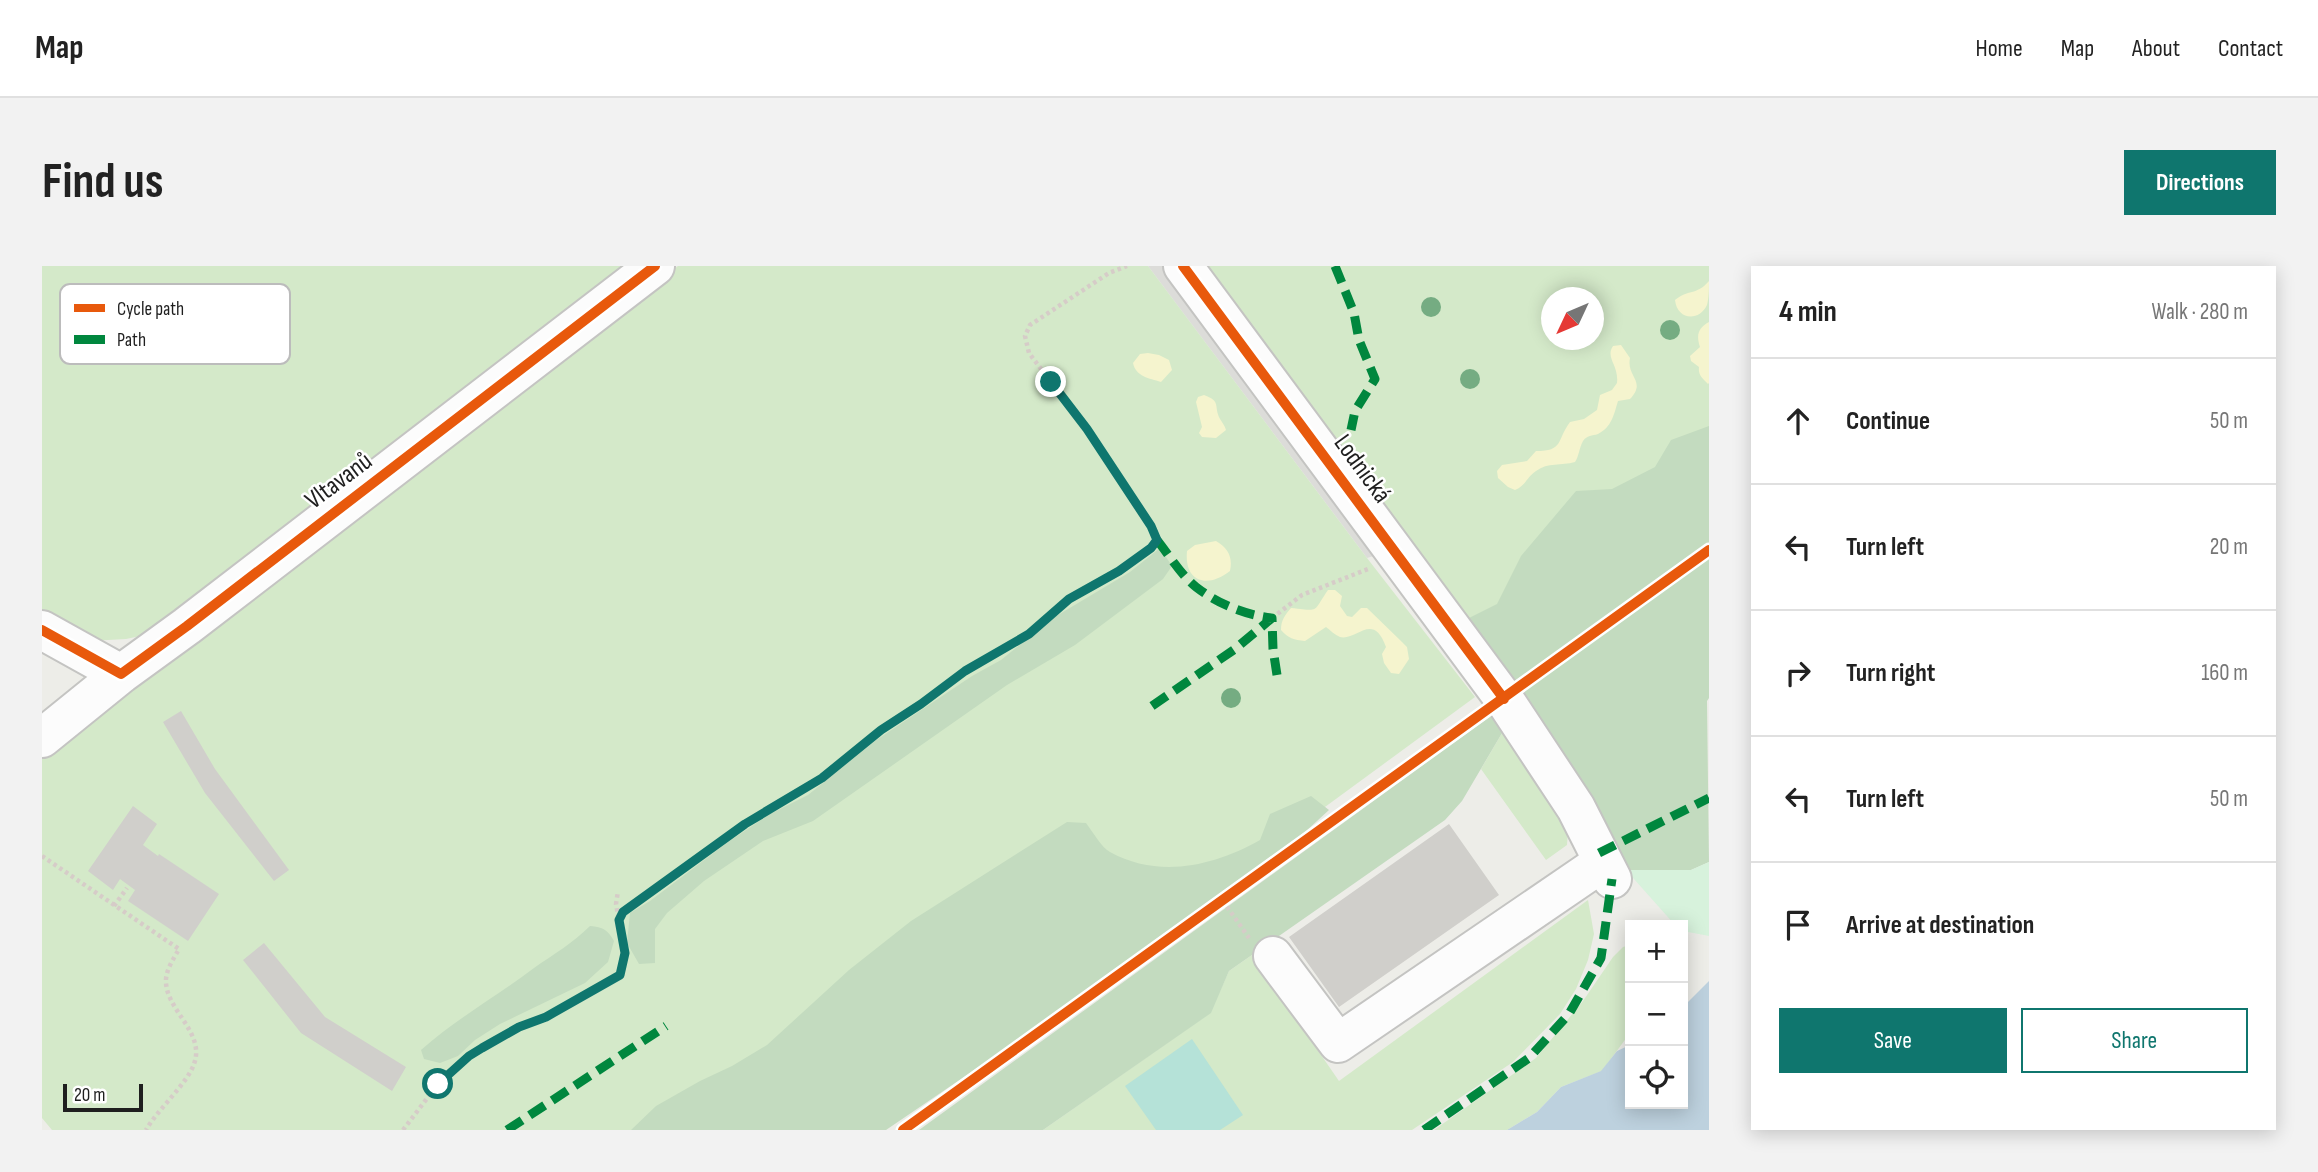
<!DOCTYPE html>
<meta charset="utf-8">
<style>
:root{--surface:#fff;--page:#f2f2f2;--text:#222;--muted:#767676;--line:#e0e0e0;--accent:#0f766e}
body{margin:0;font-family:"Sofia Sans Condensed",sans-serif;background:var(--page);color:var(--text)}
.controls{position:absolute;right:21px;bottom:21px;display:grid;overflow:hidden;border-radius:0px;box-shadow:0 4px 18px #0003}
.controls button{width:63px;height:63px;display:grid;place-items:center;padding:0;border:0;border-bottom:2px solid var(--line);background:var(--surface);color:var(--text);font:35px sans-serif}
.compass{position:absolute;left:1499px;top:21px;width:63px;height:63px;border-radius:50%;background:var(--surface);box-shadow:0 4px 18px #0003;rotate:226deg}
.scale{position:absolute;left:21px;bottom:18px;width:80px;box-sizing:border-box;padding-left:7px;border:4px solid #1f1f1f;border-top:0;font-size:19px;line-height:24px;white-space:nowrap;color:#1f1f1f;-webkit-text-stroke:5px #fff;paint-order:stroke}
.stop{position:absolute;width:21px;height:21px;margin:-16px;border:5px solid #0f766e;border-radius:50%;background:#fff}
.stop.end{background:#0f766e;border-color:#fff;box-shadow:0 2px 7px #0008}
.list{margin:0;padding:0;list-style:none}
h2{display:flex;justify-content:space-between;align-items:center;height:91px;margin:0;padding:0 28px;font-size:30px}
h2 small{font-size:23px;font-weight:400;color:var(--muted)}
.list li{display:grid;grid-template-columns:46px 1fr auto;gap:21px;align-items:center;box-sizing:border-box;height:126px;padding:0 28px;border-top:2px solid var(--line)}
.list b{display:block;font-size:26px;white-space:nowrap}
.list em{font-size:23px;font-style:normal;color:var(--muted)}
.actions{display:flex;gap:14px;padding:21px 28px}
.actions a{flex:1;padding:16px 0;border:2px solid var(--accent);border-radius:0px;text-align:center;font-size:24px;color:var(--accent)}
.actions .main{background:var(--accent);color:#fff}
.icon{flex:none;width:38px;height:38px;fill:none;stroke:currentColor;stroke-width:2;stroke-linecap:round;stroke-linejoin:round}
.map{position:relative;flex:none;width:1667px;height:864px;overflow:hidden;border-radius:0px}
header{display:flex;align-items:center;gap:42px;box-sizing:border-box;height:98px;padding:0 35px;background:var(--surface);border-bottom:2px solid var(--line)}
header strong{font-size:33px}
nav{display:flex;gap:38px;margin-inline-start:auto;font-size:24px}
.intro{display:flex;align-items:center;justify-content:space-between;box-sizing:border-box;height:168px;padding:0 42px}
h1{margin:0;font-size:49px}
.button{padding:18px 32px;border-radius:0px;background:var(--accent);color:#fff;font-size:24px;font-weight:700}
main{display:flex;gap:42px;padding:0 42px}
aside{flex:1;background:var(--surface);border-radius:0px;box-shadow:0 4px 18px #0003}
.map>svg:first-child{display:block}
.residential{fill:#dcdcd9}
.grass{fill:#d4e9c9;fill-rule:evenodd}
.forest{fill:#c3dbbf}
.sand{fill:#f5f4ce}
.park{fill:#d7f2dc}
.pitch{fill:#b5e2d8}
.water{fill:#bdd1de}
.building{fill:#d0cfcb}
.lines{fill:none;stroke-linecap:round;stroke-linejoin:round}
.minor-casing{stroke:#c4c4c2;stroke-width:42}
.path{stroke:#d6ccc8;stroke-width:4.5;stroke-dasharray:3.5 3.5;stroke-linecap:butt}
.minor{stroke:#fcfcfc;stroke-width:38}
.quiet{stroke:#00873e;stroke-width:9;stroke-dasharray:18 9;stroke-linecap:butt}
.cycleway-casing{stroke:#fff;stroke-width:15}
.cycleway{stroke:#e8590c;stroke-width:10}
.tree{fill:#75ac82}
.route{stroke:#0f766e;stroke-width:9}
.labels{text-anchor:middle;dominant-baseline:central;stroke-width:5;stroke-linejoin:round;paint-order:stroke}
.street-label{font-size:26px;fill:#1f1f1f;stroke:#fff}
.key{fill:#fff;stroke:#bcbcbc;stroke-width:2}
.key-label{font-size:19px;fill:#1f1f1f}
</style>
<header>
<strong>Map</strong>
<nav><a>Home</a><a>Map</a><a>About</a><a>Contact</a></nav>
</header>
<div class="intro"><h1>Find us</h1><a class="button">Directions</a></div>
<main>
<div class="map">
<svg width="1667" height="864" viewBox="0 0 1667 864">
<rect width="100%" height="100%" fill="#edede8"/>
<path class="residential" d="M1106,0H1132L1345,286L1325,292Z"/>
<path class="grass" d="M0,0H595L122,365L84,373L47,375L0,355Z
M636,0H1106L1325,292L1433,431L1148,640L689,864H10L0,852V489L142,386Z
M1154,0H1667V201L1435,371ZM1510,32H1552V74H1510Z
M1463,462L1527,550L1525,579L1504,594L1439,503Z
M1546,634L1552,668L1546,694L1534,723L1518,748L1471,796L1370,864H1001L1168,747L1187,705L1210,689L1297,815Z
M1588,679V767L1560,805L1519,821L1495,846L1465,864H1392L1494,792L1541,735L1571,691L1581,681Z"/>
<path class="forest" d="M1667,160V432L1665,435L1667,596L1649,604H1584L1417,357L1455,338L1479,290L1534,225L1570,223L1613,201L1629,174Z
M1118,282L1130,300L1121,313L1033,379L965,419L771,555L721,575L662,615L625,647L613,663V697L597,698L585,677L588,647L608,635L686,576L728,548L766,529L833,475L930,410L959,394L1011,352L1088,306Z
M1453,447L1463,462L1420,535L1403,554L1187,705L1169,747L1001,864H877Z
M1269,530L1287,544L1263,566L944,796L844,864H589L614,840L658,815L690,800L725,779L807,704L869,655L1025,556L1044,557C1051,566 1059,581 1068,586C1117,613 1172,600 1218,574L1228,548Z
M548,660C561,661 566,664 572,675L566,696L543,717L458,758L433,774L416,790L398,797L382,793L379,784C414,753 455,730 492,702C512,688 531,677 548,660Z"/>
<path class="sand" d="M1667,15C1667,22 1667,32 1665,39C1657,56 1635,54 1633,34C1646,23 1654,30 1667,15Z
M1667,56V117L1666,118C1660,112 1656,109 1657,101L1649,95L1648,90L1658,81C1654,69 1656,62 1667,56Z
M1579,79L1588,92C1584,111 1605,115 1588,133L1576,135C1572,148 1570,161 1556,168C1550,170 1545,169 1541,175C1537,182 1537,190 1533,196C1519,200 1506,196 1494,205C1485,211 1484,219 1473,224L1466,221L1456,212L1455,205L1460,199L1485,195L1494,185C1522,185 1514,175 1528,156L1542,153L1555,144L1558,129L1570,124L1575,117C1577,99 1563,92 1571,80Z
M1106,87L1117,89L1127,94L1130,104L1119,116C1107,112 1094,111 1091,97L1098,88Z
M1162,129C1180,136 1171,139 1178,153C1180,156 1183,160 1184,164L1174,172L1160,171L1157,167L1160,161L1154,136L1156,131Z
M1174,275C1186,282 1191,291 1188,305C1165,323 1142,316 1145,285L1153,279Z
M1286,324H1293L1300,330L1298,340L1305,350L1310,351L1319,342H1325L1360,376L1365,381L1367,393L1357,408L1349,407L1342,397L1340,388L1344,381C1331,345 1315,375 1298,371C1293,369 1288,364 1284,361L1263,375C1252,374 1246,372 1239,364C1239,354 1243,349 1249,342C1279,345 1270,347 1286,324Z"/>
<path class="park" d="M1667,596V670L1641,665V659H1633L1584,604H1649Z"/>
<path class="pitch" d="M1150,773L1201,849L1178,864H1114L1083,820Z"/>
<path class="water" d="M1667,715V864H1465L1495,846L1519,821L1559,805L1575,785L1588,779V838H1641V741Z"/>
<path class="building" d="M139,445L173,503L247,604L232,615L163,527L121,456Z
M91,540L115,558L101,579L116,590L117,588L177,628L146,675L86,635L93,624L78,613L71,624L46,605Z
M1407,558L1457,629L1297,741L1247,671Z
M222,677L283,751L364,801L350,825L259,767L201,694Z"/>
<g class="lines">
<g class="minor-casing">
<path id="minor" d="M1141,0L1462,433L1534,542L1570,613
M0,364L79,408
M0,472L79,408L145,360L613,0
M1231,690L1296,777L1561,596"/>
</g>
<path class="path" d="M1230,352L1260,329L1326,303
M0,590L137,683C132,692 125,702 124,713C122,743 164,766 152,798C145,818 116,843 104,864
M1181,635L1207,672
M72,640L85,622
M577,654L581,646L703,558L780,512L839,464L879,438L923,405L987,368L1027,333L1077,305L1109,282L1115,274L1109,260L1045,164L987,87L983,70L988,59L1067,7L1085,0
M361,864L396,818L427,790L477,761L504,751L578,709L583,686L574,638L576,625"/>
<use href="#minor" class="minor"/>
<path class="quiet" d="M1293,0L1312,47L1317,74L1333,113L1313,145L1309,164
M1115,274C1127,289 1139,309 1154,321C1176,338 1203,349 1230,352
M1110,440L1193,383L1230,352L1231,383L1235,409
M1557,587L1667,532
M465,864L624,760
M1382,864L1487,792L1527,748L1559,692L1570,613"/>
<g class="cycleway-casing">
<path id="cycleway" d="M1141,0L1462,433
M0,364L79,408L145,360L613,0
M861,864L1667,284"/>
</g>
<use href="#cycleway" class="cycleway"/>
</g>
<g class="tree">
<circle cx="1389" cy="41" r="10"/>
<circle cx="1628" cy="64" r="10"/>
<circle cx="1428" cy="113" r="10"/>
<circle cx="1189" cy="432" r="10"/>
</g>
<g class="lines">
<path class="route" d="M396,818L427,790L440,782L477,761L504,751L578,709L583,687L577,654L581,646L703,558L780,512L839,464L879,438L923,405L987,368L1027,333L1077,305L1109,282L1115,274L1109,260L1045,163L1009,116"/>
</g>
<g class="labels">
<g class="street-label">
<text transform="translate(1320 203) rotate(54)">Lodnická</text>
<text transform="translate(297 215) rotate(-37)">Vltavanů</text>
</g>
</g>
<rect x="18" y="18" width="230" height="80" rx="10" class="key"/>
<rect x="32" y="38" width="31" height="8" fill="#e8590c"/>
<rect x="32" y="69" width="31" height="9" fill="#00873e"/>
<g class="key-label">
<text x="75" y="49">Cycle path</text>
<text x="75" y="80">Path</text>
</g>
</svg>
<div class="controls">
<button>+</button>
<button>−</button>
<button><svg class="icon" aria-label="locate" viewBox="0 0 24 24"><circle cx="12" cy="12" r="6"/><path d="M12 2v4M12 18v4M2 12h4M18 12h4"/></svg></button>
</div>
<svg class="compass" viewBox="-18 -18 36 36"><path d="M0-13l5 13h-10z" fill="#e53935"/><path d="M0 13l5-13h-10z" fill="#767676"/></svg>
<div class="scale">20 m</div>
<div class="stop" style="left:396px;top:818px"></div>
<div class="stop end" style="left:1009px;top:116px"></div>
</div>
<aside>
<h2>4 min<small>Walk · 280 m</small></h2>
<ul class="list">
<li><svg class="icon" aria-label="ahead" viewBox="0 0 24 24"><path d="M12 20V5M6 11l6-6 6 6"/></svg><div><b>Continue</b></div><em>50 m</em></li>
<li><svg class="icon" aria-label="left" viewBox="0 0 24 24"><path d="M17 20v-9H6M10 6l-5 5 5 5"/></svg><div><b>Turn left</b></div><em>20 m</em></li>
<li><svg class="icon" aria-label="right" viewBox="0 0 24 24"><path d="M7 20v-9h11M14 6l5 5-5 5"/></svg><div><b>Turn right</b></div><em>160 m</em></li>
<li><svg class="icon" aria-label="left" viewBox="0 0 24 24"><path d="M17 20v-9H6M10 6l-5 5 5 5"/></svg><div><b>Turn left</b></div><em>50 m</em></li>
<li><svg class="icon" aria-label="arrive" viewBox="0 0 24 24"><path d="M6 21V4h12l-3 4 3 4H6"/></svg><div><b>Arrive at destination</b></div></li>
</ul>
<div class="actions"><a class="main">Save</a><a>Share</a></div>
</aside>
</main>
